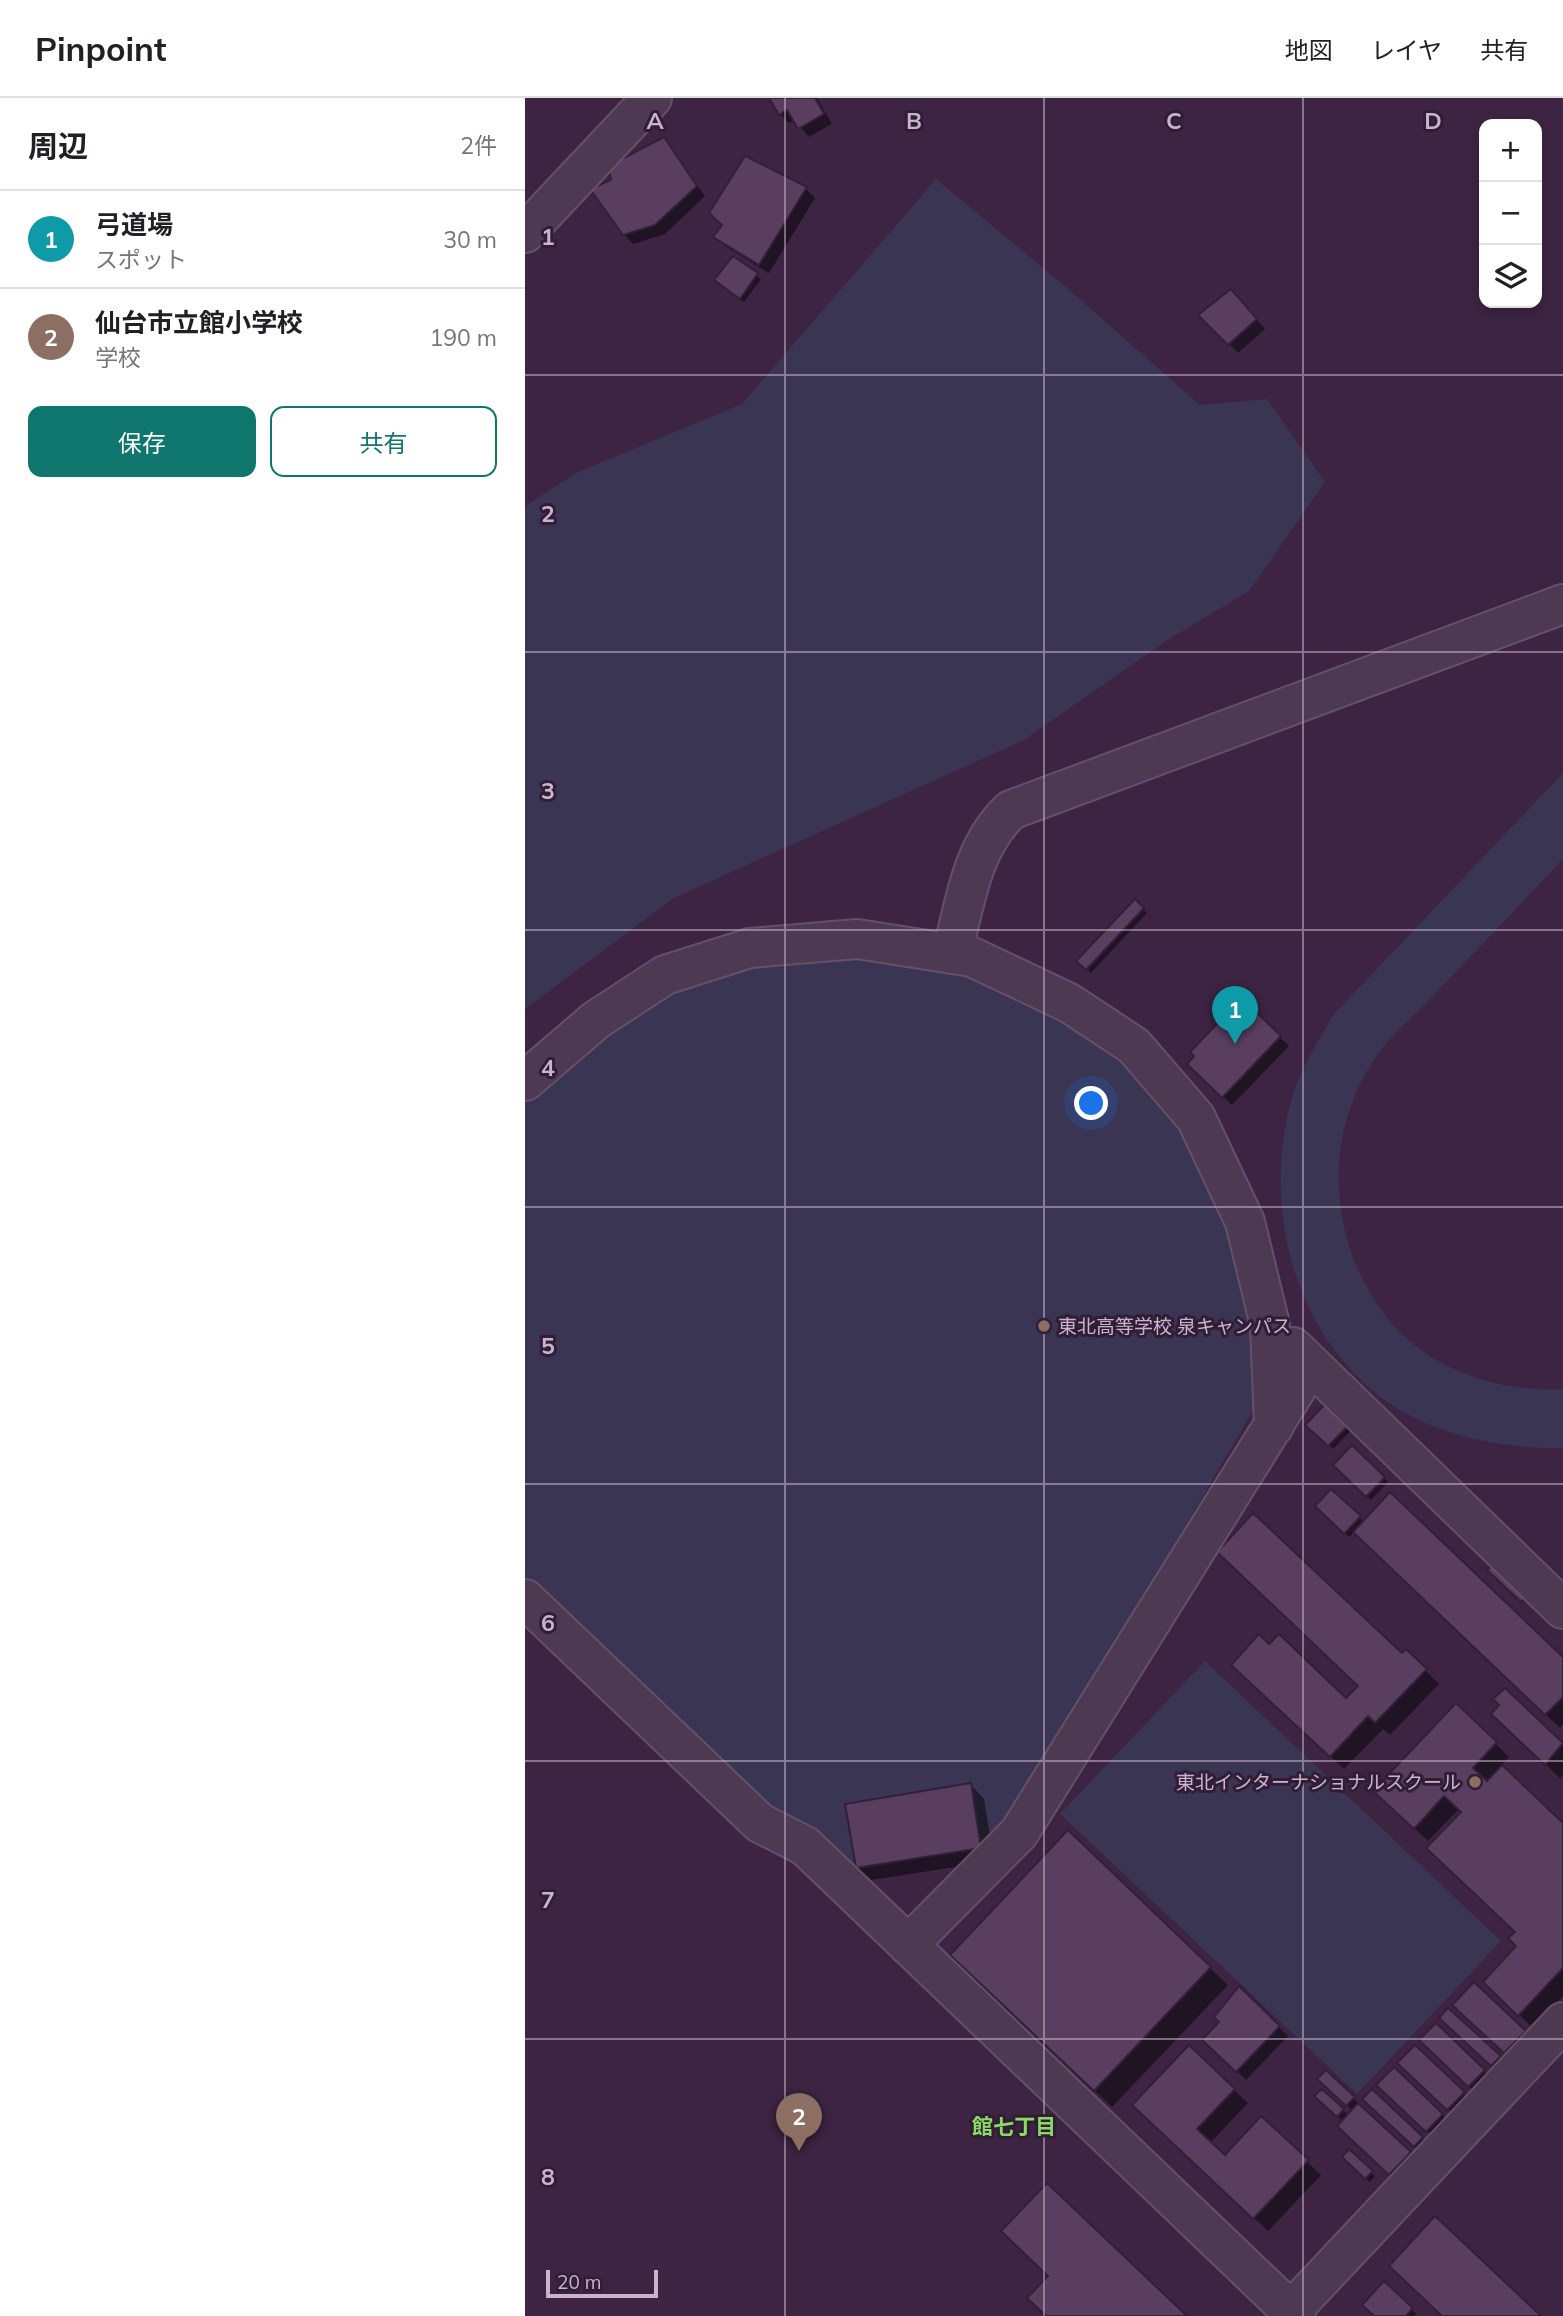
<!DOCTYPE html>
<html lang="ja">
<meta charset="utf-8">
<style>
:root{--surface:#fff;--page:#f2f2f2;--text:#202124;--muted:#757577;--line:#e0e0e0;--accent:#0f766e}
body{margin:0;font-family:Mulish,"Noto Sans JP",sans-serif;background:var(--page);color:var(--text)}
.controls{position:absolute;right:21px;top:21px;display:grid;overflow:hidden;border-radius:14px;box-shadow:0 4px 10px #0003}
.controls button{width:63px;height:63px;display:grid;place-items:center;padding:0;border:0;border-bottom:2px solid var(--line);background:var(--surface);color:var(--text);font:35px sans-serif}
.scale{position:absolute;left:21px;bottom:18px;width:112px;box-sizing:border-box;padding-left:7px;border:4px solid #c8b5cc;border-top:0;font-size:19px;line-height:24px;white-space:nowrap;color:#c8b5cc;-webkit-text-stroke:5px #321d37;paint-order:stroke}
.you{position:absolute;left:567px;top:1006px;width:24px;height:24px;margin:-18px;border:5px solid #fff;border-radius:50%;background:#1a73e8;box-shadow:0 0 0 10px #1a73e833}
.badge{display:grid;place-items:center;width:46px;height:46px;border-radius:50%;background:var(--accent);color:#fff;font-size:23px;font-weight:700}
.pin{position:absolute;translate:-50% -58px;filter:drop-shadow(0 2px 4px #0008)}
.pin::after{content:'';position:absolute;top:37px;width:24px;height:21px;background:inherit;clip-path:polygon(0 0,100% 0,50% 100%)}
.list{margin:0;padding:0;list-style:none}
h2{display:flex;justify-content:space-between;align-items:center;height:91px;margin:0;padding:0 28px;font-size:30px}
h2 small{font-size:23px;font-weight:400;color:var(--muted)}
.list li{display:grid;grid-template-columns:46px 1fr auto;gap:21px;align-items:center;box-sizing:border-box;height:98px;padding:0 28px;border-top:2px solid var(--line)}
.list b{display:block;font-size:26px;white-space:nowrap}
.list p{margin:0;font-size:23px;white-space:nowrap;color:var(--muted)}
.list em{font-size:23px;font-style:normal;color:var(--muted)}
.actions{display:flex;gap:14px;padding:21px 28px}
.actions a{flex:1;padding:16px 0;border:2px solid var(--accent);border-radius:14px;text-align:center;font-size:24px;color:var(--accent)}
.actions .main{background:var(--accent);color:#fff}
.icon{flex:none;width:38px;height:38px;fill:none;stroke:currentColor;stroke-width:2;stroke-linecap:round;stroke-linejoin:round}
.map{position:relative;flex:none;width:1038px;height:2218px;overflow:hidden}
header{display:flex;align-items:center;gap:42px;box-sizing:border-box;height:98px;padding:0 35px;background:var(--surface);border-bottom:2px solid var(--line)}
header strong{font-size:33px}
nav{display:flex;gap:38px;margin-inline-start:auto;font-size:24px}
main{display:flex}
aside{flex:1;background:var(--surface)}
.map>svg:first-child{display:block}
.green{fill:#393552}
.shadow{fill:#0007}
.building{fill:#593e60;stroke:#341f39;stroke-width:2}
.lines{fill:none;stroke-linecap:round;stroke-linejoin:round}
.minor-casing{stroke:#655069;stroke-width:42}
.minor{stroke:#4d3951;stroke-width:38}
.grid{fill:none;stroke:#c8b5cc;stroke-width:2;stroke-opacity:0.55}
.education-dot{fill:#8d6e63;stroke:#321d37;stroke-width:2.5}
.labels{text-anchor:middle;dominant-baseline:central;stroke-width:6;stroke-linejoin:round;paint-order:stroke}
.poi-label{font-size:19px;fill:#c8b5cc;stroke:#321d37;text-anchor:start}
.neighbourhood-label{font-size:21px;font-weight:bold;fill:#8adb61;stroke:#321d37}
.grid-label{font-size:23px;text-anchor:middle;font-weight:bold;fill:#c8b5cc;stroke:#321d37;stroke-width:6;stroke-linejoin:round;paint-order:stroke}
</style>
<header>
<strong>Pinpoint</strong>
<nav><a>地図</a><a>レイヤ</a><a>共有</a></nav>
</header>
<main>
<aside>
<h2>周辺<small>2件</small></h2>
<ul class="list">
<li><span class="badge" style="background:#0f9aa8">1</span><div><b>弓道場</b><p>スポット</p></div><em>30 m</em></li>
<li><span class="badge" style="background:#8d6e63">2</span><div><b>仙台市立館小学校</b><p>学校</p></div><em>190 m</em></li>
</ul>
<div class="actions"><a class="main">保存</a><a>共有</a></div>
</aside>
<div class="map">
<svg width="1038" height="2218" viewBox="0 0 1038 2218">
<rect width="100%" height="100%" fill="#3c2442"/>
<path class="green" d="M411,81L541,189L675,307L742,301L800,384L724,493L644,541L499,642L149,800L0,911V408L53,374L217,306Z
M1038,675V761C994,808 950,854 906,900C887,920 863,939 849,962C797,1041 804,1142 859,1216C899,1270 973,1295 1038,1291V1350C979,1351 910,1338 861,1303C769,1236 738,1114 765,1007C773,974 792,945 809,916Z
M328,857L459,880L582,947L618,982L673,1053L727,1198L731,1307L489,1724L456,1750L331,1770L237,1715L0,1483V1003C48,954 108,904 175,882C224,866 277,862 328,857Z
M680,1563L976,1843L832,1996L535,1716Z"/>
<path class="shadow" d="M246,0H292L307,26L284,39L270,22L264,25L255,16Z
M139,41L180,98L140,136L108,146L99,136L88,83Z
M281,91L290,100L244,175L200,148L191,139Z
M208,160L236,181L219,204L195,186Z
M715,203L740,231L713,255L676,218Z
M610,804L622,815L566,875L554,863Z
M721,907L764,948L707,1007L664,966Z
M802,1306L827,1331L808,1351L783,1327Z
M827,1350L863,1384L846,1402L810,1367Z
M806,1393L839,1424L1038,1562V1626L1035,1630L830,1433L824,1439L792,1408Z
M744,1548L822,1602L835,1588L877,1558L900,1572L914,1586L865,1637L858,1631L819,1671L722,1580Z
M980,1592L1038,1647V1676L1035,1680L982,1629L976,1607Z
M931,1607L984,1659L976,1668L1038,1727V1898L1008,1930L960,1884L993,1848L992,1834L938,1715L934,1711L903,1743L864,1706Z
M446,1687L459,1701L469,1763L346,1782L332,1769Z
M543,1735L703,1887L587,2009L444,1874Z
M714,1891L763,1938L721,1982L680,1942L696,1924Z
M923,1912L978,1963L971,1971L916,1920Z
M938,1916L1000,1934L1009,1943L989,1963Z
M911,1927L963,1977L948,1992L896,1942Z
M890,1949L942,1999L927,2015L875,1965Z
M869,1971L921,2021L906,2037L854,1987Z
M801,1974L894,2064L874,2085L823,2037L818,2024L792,1998L797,1993L824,2018L828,2013L795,1981Z
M709,1992L723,2005L685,2045L700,2059L736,2020L796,2077L743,2133L623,2020Z
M847,1993L901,2044L894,2052L839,2001Z
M824,2053L850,2078L845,2084L819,2059Z
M859,2186L891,2216L889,2218H851Z"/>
<path class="building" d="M244,0H290L299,16L273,31L262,12L254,17Z
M139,39L172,88L130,127L98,137L65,91L86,82L83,68Z
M220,58L282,89L234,167L188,139L197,127L184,115Z
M208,158L233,175L215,201L189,182Z
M706,191L732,221L703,247L673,217Z
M610,801L619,810L561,872L551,863Z
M721,904L756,938L697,1000L662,966L669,958L665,954L709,908L713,912Z
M802,1304L825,1326L803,1348L780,1327Z
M827,1347L860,1379L841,1399L808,1367Z
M806,1391L836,1418L819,1436L790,1408Z
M865,1394L1038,1559V1599L1020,1617L828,1434Z
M728,1415L877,1555L881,1551L902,1571L850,1625L843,1618L805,1659L706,1567L734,1536L744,1546L754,1536L821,1600L833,1588L692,1454Z
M971,1463L1004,1495L996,1504L962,1472Z
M980,1590L1038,1645L1020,1667L966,1616L974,1607L968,1601Z
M931,1605L972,1644L948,1670L962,1683L977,1667L1038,1725V1870L993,1918L958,1884L991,1848L983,1840L990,1834L901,1750L936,1714L919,1698L889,1731L848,1693Z
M446,1685L456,1750L331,1770L320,1706Z
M543,1732L686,1869L569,1993L425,1857Z
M949,1884L1001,1933L979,1955L927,1907Z
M714,1888L755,1928L711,1974L677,1942L694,1924L689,1919Z
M923,1910L976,1958L966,1968L914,1920Z
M911,1925L960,1972L943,1989L894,1942Z
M664,1947L710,1991L672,2031L700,2057L736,2018L784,2062L728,2121L607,2007Z
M890,1947L940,1994L922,2012L872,1965Z
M869,1969L918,2016L901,2034L851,1987Z
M801,1972L830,1999L821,2008L792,1981Z
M797,1991L819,2011L812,2019L789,1998Z
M847,1991L898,2039L889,2049L837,2001Z
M833,2005L886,2054L864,2077L812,2028Z
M824,2051L848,2073L840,2081L817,2059Z
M522,2085L662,2218H521L502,2200L523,2178L476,2133Z
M910,2118L1016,2218H917L864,2168Z
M859,2183L888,2210L881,2218H849L837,2207Z"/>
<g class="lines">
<g class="minor-casing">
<path id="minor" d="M0,135L127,0
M427,856C440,806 446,749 486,712L1038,506
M0,983L71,922L140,877L225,850L332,841L447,859L544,905L609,948L671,1020L720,1124L745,1227L749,1328
M768,1249L1038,1511
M0,1501L235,1725L280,1748L771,2218
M383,1847L494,1735L786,1267
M766,2213L1038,1924"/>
</g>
<use href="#minor" class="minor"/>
</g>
<path class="grid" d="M260,0V2218M519,0V2218M778,0V2218M0,277H1038M0,554H1038M0,832H1038M0,1109H1038M0,1386H1038M0,1663H1038M0,1941H1038"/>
<g class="education-dot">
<circle cx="519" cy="1228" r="7"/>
<circle cx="950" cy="1684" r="7"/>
</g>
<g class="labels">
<g class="poi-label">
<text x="533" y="1228">東北高等学校 泉キャンパス</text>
<text x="936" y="1684" text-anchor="end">東北インターナショナルスクール</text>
</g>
<g class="neighbourhood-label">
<text x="489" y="2028">館七丁目</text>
</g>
</g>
<g class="grid-label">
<text x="130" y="31">A</text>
<text x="389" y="31">B</text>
<text x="649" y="31">C</text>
<text x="908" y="31">D</text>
<text x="23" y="147">1</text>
<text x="23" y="424">2</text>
<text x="23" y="701">3</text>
<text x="23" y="978">4</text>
<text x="23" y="1256">5</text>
<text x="23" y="1533">6</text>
<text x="23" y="1810">7</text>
<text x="23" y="2087">8</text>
</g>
</svg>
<div class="controls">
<button>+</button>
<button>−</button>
<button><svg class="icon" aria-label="layers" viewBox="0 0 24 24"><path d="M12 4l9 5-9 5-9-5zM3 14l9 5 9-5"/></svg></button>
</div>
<div class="scale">20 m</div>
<div class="you"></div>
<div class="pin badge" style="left:710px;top:946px;background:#0f9aa8">1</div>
<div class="pin badge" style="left:274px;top:2053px;background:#8d6e63">2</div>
</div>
</main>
